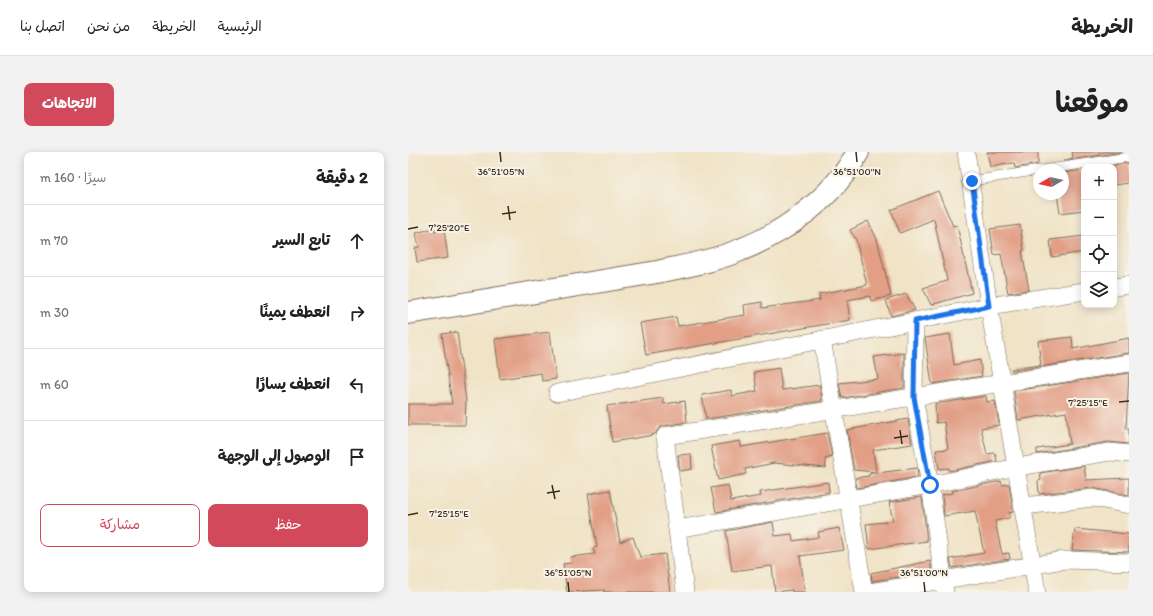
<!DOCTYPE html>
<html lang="ar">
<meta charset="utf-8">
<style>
:root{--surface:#fff;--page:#f2f2f2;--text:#222;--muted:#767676;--line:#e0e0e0;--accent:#d1495b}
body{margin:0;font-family:Itim,"Playpen Sans Arabic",sans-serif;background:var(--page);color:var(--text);direction:rtl}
.controls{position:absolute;right:12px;top:12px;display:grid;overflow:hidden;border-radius:8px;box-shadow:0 2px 10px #0003}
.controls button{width:36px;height:36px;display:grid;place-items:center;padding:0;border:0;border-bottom:1px solid var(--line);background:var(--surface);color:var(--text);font:20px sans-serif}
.compass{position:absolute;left:625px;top:12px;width:36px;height:36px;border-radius:50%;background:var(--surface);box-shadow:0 2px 10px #0003;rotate:261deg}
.stop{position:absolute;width:12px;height:12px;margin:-9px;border:3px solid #1a73e8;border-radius:50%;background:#fff}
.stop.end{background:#1a73e8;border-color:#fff;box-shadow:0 1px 4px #0008}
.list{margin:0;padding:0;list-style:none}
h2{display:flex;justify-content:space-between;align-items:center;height:52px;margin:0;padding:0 16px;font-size:17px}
h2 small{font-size:13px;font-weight:400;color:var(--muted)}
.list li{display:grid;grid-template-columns:26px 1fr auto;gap:12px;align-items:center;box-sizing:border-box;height:72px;padding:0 16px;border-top:1px solid var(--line)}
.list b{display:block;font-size:15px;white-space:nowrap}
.list em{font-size:13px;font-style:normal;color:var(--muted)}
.actions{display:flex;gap:8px;padding:12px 16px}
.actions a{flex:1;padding:9px 0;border:1px solid var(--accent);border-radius:8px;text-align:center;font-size:14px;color:var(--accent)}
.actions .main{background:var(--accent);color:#fff}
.icon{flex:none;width:22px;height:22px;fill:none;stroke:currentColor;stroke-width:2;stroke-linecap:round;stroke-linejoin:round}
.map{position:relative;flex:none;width:721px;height:440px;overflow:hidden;direction:ltr;border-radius:8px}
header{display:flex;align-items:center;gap:24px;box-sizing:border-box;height:56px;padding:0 20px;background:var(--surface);border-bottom:1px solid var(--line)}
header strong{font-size:19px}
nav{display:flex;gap:22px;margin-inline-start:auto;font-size:14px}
.intro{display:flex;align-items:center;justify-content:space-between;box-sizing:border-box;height:96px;padding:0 24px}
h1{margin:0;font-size:28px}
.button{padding:10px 18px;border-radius:8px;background:var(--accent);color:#fff;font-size:14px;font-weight:700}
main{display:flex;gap:24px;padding:0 24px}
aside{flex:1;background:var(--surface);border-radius:8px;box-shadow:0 2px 10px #0003}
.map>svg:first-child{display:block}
.building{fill:#e29f86}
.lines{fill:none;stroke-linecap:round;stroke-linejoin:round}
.service-casing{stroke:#7a6b59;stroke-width:10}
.minor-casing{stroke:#7a6b59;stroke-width:18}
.secondary-casing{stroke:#7a6b59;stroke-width:24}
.service{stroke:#fff;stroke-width:9}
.minor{stroke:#fff;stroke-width:17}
.secondary{stroke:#fff;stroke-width:22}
.route{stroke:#1a73e8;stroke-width:5}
.ticks{fill:none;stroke:#3b2a1e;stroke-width:1.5}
.ticks-label{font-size:10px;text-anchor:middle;fill:#3b2a1e;stroke:#f7f3e8;stroke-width:4;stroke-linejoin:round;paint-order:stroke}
</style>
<header>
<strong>الخريطة</strong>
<nav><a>الرئيسية</a><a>الخريطة</a><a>من نحن</a><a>اتصل بنا</a></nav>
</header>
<div class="intro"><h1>موقعنا</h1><a class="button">الاتجاهات</a></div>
<main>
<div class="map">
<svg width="721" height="440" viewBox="0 0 721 440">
<rect width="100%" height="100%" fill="#f7f3e8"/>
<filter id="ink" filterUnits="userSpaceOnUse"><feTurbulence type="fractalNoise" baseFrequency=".025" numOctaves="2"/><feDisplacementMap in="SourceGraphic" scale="8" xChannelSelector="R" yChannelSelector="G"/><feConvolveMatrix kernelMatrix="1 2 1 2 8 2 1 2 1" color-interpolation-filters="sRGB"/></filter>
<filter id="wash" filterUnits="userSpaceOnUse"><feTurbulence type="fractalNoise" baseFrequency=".012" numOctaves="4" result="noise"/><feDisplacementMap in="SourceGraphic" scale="16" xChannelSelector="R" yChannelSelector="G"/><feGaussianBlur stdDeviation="0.9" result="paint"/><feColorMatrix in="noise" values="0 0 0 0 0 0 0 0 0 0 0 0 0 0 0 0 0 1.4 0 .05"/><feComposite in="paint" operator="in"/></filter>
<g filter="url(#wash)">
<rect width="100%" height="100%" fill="#f0e3c6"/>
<g id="blocks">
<path class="building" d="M579,0H630V12L607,16L606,11L582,15Z
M664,0H714L655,9L665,6Z
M721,11V31L706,33V13Z
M676,18V58L652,61L649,42H655V21Z
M530,39L545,74L549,73L564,141L523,153L515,136L539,129L526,67L492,81L483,58Z
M460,69L469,87L483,144L463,149L462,144L439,148L442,168L238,203L232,171L268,165L270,174L337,163L336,153L354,150V156L412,148L411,142L459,133L448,88L442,78Z
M612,73L616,99H614L621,138L600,141L593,102L586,103L582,77Z
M26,76L27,80L36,78L40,106L9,110L7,96L11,95L8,81Z
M676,84V100L644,105L642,88Z
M498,142L507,158L483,164L478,148Z
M49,180L58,249L57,273H0V252H44L34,182Z
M142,180L148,227L134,229L133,221L92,227L87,187Z
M542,182L546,213L572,208L574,224L524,232L517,186Z
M664,185L665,197L721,186V201L604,219L603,217L633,213L630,189Z
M496,201V236L434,246L431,231L470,227L466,205Z
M371,216L374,238L412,233L414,249L298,267L294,243L323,238L324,244L349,239L346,220Z
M721,221L718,277H721V292L700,290L629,302V297L662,292L658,260L610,268L606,239Z
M578,244L579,250L587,249L591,273L573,276L579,302L587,301L589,309L541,319V316L531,317L528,298L540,297L536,270L528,271L527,252Z
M255,246L256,252L277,249L279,270L255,274L251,276L247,282L240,284L204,290L199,254Z
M500,267L504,292L465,298L468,320L446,318L439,278Z
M419,281L424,305L417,307L418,316L366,311L337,317L338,322L310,328L303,294L332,289L333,295Z
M283,302L284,317L272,319L270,303Z
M676,314L678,328L721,326V343L684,336L631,342L630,329L633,328L632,321Z
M509,316L510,325L449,336L447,326L461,324V322Z
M593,329L594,333L601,332L605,360L601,361V366L587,369L594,402L601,401L602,407L544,416L542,407L576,401L567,359L536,364L534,343L545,341L544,339Z
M420,330L421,340L308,360L303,336L320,333L323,349L353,344L352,340Z
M202,338L212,390L225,385L232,405L257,402L262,440H196V438L159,440L155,412L164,411L163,405L187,402L185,396L189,395L180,342Z
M514,345L519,389L461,397L458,372L485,369L481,350Z
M365,370L367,384L384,382L385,389L411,385L410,380L431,376L436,398L392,404L397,440H384V438L367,440L364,414L324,419L318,379Z
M667,377L721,382V400L664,398Z
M522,409L524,420L464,429L463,421Z"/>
</g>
</g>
<g filter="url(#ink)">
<use href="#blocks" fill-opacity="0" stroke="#7a6b59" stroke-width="1"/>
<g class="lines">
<g class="service-casing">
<path id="service" d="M634,18L721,5
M564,29L631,18"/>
</g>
<g class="minor-casing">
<path id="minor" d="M558,0L581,154L629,440
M706,135L721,133
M507,169L506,245L522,333L537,440
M414,187L456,440
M149,241L581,154L676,139
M616,354L685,346L721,353
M269,377L522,333L609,315L702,300L721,302
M277,440L257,284L721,211
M462,440L656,408L721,410"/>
</g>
<g class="secondary-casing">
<path id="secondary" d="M0,161L249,120C277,114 306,109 332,98C379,80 426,44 450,0"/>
</g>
<use href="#service" class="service"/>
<use href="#minor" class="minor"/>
<use href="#secondary" class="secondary"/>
</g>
</g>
<g class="lines" filter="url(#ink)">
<path class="route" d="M522,333L506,245L507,169L581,154L564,29"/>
</g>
<path class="ticks" d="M92,0L93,10M448,0L449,10M100,54L102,68M94,62L108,60M0,77L10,75M711,250L721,249M492,278L494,292M486,286L500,284M144,333L147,347M139,341L152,339M0,363L10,361M160,430L161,440M516,430L517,440"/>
<g class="ticks-label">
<text x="93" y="23">36°51'05"N</text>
<text x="449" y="23">36°51'00"N</text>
<text x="41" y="79">7°25'20"E</text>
<text x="680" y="254">7°25'15"E</text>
<text x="41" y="365">7°25'15"E</text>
<text x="160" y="424">36°51'05"N</text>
<text x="516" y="424">36°51'00"N</text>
</g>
</svg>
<div class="controls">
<button>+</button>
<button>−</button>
<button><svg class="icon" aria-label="locate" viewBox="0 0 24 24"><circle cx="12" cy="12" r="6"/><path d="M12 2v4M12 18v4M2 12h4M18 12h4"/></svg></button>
<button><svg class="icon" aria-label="layers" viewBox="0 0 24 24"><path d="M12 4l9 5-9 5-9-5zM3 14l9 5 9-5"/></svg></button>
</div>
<svg class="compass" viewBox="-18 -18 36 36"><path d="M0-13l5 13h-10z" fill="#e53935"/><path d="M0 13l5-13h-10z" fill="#767676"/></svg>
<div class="stop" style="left:522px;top:333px"></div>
<div class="stop end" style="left:564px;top:29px"></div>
</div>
<aside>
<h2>2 دقيقة<small>سيرًا · 160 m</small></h2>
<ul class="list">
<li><svg class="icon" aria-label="ahead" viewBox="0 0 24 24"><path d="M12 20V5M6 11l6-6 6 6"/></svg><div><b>تابع السير</b></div><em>70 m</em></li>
<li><svg class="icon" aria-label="right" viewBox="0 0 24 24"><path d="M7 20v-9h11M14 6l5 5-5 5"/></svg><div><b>انعطف يمينًا</b></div><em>30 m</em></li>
<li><svg class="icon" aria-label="left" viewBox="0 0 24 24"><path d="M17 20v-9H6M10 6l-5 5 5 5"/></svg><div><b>انعطف يسارًا</b></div><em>60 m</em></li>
<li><svg class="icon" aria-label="arrive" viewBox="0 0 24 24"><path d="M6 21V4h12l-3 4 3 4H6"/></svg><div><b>الوصول إلى الوجهة</b></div></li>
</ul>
<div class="actions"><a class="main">حفظ</a><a>مشاركة</a></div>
</aside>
</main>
